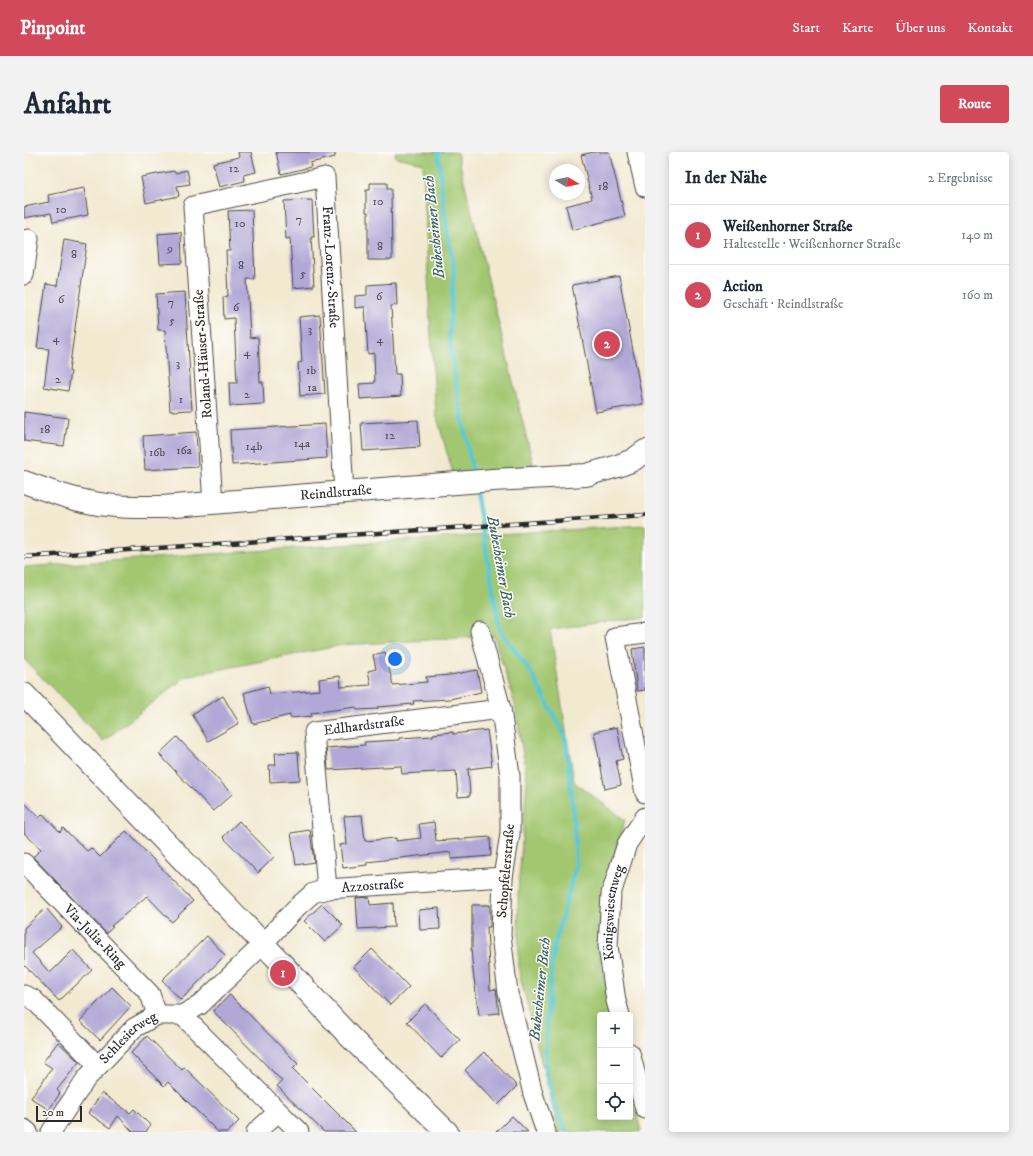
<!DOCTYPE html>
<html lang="de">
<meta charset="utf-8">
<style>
:root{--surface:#fff;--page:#f2f2f3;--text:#1f2937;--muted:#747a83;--line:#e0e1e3;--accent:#d1495b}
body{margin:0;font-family:"IM FELL DW Pica",serif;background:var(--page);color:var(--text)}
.controls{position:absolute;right:12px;bottom:12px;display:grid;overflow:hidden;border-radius:4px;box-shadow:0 2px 10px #0003}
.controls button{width:36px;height:36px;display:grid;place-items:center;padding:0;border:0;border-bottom:1px solid var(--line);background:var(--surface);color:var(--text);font:20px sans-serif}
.compass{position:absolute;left:525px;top:12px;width:36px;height:36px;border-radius:50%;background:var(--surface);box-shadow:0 2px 10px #0003;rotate:99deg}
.scale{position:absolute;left:12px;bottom:10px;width:46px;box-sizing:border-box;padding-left:4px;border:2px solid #2b2b2b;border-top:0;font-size:11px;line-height:14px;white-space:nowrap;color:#2b2b2b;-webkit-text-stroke:3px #fdfcf7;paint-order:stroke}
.you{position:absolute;left:371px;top:507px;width:14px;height:14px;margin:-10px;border:3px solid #fff;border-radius:50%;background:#1a73e8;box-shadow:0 0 0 6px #1a73e833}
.badge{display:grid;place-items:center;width:26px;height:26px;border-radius:50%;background:var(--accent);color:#fff;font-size:13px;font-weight:700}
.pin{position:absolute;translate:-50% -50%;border:2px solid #fff;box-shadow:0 1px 4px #0006}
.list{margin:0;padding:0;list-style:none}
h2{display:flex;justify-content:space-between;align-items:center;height:52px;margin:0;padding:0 16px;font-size:17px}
h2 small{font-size:13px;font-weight:400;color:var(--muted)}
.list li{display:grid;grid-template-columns:26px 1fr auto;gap:12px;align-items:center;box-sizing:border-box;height:60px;padding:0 16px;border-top:1px solid var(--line)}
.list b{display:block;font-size:15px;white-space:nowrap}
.list p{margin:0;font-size:13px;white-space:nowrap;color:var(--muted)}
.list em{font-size:13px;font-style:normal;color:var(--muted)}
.icon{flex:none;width:22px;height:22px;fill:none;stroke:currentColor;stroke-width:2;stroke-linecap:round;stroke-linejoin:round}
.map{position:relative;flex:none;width:621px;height:980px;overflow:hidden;border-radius:4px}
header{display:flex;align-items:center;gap:24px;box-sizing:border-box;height:56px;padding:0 20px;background:var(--accent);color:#fff}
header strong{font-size:19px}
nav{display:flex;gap:22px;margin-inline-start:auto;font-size:14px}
.intro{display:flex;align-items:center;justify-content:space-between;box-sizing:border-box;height:96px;padding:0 24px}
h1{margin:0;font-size:28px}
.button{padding:10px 18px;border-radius:4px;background:var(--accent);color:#fff;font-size:14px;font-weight:700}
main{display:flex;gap:24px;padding:0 24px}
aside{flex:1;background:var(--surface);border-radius:4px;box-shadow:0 2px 10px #0003}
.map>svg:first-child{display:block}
.green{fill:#a3c771;stroke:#67794e}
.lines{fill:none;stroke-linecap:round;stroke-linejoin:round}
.stream{stroke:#5bc8d1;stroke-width:4.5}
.building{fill:#b2a8d7}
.minor-casing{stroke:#494844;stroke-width:21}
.tertiary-casing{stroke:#494844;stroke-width:24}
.secondary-casing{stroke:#494844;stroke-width:24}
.minor{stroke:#fff;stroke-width:19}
.tertiary{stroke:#fff;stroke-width:22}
.secondary{stroke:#fff;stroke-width:22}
.rail-casing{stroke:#2b2b2b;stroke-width:4.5}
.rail{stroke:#fdfcf7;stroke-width:3;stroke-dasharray:9;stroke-linecap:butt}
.labels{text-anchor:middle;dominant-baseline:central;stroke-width:3;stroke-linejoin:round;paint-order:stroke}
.number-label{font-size:12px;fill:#4d4a56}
.street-label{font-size:14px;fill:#2b2b2b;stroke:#fdfcf7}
.water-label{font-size:15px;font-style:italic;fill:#3c6265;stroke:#fdfcf7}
</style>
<header>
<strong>Pinpoint</strong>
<nav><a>Start</a><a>Karte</a><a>Über uns</a><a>Kontakt</a></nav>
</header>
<div class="intro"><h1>Anfahrt</h1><a class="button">Route</a></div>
<main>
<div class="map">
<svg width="621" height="980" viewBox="0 0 621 980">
<rect width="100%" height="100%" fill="#fdfcf7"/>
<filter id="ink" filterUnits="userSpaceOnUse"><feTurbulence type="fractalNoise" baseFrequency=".025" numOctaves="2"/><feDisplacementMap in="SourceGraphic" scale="8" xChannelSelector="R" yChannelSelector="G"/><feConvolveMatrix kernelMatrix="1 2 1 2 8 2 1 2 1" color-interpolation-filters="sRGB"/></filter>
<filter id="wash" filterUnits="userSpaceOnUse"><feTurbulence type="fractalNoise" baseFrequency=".012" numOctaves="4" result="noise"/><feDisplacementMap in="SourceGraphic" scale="16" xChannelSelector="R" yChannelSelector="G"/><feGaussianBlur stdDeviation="0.9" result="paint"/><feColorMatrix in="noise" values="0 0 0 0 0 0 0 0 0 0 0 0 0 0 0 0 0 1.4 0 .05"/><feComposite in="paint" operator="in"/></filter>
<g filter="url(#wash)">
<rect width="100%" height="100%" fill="#f2e9d1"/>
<path class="green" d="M371,0H433L510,316L430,325L412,262L406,169L399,11L372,5Z
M621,373V465L526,477L550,630L601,668L577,748V814L589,863H576V965H606V934L617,980H535L495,820L494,740L503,627L491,553L470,484L319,493L163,524L79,589L0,507V415L475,382Z"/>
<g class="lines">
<path class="stream" d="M414,0L421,65L430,116L425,183L432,231L449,323
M451,334L476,478L508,522L541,584L549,654L552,713L530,795L523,864L521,914L528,948L543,980"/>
</g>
<g id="blocks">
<path class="building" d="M214,0H227L232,20L219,23L221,29L195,35L189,11L215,5Z
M252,0H311V5L286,11L287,15L257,22Z
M569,0H585L601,64L548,78L542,54L568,47L557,3Z
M163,18L166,32L153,34L155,44L122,51L117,25L150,19L151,21Z
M346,31H363V37H367L368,108H344V60H342V38H346Z
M60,36L64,63L29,70L27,61L0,66V55L25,50L24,43Z
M288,48L290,85H287L290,134L269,136L266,86L262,87L260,49Z
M228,58L231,127H223L226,186L234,185L236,230H239L240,252L206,254L205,231H213L210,166L200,167L199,145L204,144L202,99H206L204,59Z
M157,80L158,111L136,112L134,82Z
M40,88L63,92L51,176L45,219L47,220L44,239L20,235L25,197L13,196L22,132L33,134Z
M595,124L619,252L572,260L548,133Z
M372,131L373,153L367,154L371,222H376L377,244L336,247L335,232L351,231L350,201L344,202L341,155L331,156V144L343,143V133Z
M161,140L168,258L146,259L141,178H134L132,142Z
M296,163L301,242L276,244L274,211L278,210L275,165Z
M0,260L44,266L40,294L0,289Z
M394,268L396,295L339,299L337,271Z
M301,272L303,306L208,313L206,278Z
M172,280L174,315L121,318L119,284Z
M621,495V538L613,539L608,497Z
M361,500L369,533L403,530L402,525L426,523L453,518L457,540L426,547L389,549L390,552L353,555L354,557L333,558L332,555L287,561L288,564L266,566V563L229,572L220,541L244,534L246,542L296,538L295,527L316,524L317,535L347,533L344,519L352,517L349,503Z
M199,544L215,571L184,589L168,562Z
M593,575L599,607L592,609L597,633L581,637L570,580Z
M463,578L468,614L444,617L446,644L434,645L432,619L378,622L377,614L304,618L302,596L341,593L340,590L375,588V586L409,584V582L429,580V582Z
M153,585L208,642L189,659L135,602Z
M274,600L276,628L246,630L245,613H252L251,601Z
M0,650L15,666L19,662L36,680L39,676L63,699L67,696L76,705L102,679L169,749L148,770L123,744L87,774L89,775L82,781L9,705L17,697L0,681Z
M338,663L341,689L372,686V689L397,686L395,672L410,670L412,689L466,685L467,704L427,707V700L343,710V713L319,716L316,693L323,692L320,664Z
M215,669L250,705L234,721L199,685Z
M286,678L290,710L272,713L267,681Z
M345,745L346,753L369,751L370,775L334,777L332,746Z
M298,752L319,773L301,790L280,769Z
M448,753H466V775H463L466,838L472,837L475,861L455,863L449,819L447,796H448Z
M22,756L38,775L8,801L26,821L49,798L68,818L35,849L0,813V776Z
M415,756L416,777L396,778L395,758Z
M183,784L201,803L157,848L138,828Z
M348,797L385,835L366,853L330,815Z
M88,835L107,854L76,888L56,869Z
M206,843L274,912L269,917L332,980H300L253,934L258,929L189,859Z
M401,852L436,888L417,906L383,870Z
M123,884L158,918L160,915L215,969L204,980H194L144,930L140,934L107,901Z
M34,890L55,910L33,938L36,941L25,958L7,946L28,916L19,910Z
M460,900L493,934L474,953L441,918Z
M78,941L106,961L110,957L126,973L122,980H109L94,964L86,976L64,961Z
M488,964L504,980H472Z"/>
</g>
</g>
<g filter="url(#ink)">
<use href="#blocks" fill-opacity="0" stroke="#494844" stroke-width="1"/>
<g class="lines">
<g class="minor-casing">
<g id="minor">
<path d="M613,0L621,35"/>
<path d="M0,88L5,87L0,123"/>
<path id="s1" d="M189,351L169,54L301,25L320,340"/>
<path d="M456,479L477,557L486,624V682L479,725L477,783L484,841L509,942L522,980"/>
<path d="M621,481L591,485L621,641"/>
<path id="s2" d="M0,711L126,842L133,863"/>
<path id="s3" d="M303,737L290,580L477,557"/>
<path d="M0,843L9,847L74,914"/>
<path d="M158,863L275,980"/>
<path id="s4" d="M596,863L592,849L584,794L587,742L603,692L621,665"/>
<path d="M606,901L621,957"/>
<path d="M0,977L4,980"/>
<path id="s5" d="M27,980L62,927L110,876L133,863H158L176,853L231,800L272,756L289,741L303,737L479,725"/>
<path d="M232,980L254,960"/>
</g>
</g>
<g class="tertiary-casing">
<g id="tertiary">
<path id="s6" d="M0,330C27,340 55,350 83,353C101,356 120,355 138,355L469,328L562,323L594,314L609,308L621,299"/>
</g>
</g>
<g class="secondary-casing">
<path id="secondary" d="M0,542L264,818L327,886L423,980"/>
</g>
<use href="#minor" class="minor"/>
<use href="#tertiary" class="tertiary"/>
<use href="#secondary" class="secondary"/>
<g class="rail-casing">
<path id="rail" d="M0,405L621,363"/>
</g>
<use href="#rail" class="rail"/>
</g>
</g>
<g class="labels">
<g class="number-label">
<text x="210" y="16">12</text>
<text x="579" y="34">18</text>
<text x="354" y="49">10</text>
<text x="37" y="57">10</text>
<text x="275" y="67">7</text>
<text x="216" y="71">10</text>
<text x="356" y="94">8</text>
<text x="146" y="96">9</text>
<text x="50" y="102">8</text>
<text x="217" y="113">8</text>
<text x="279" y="121">5</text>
<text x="355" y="144">6</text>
<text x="37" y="147">6</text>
<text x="147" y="150">7</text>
<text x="212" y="155">6</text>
<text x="148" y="168">5</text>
<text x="286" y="177">3</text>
<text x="32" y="186">4</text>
<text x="356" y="187">4</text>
<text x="223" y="200">4</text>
<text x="154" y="211">3</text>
<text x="287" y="218">1b</text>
<text x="34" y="227">2</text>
<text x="288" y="235">1a</text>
<text x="223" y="242">2</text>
<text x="157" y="247">1</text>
<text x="21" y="277">18</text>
<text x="366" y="283">12</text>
<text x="278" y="291">14a</text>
<text x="230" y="294">14b</text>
<text x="160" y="298">16a</text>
<text x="133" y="300">16b</text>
</g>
<g class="street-label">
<text stroke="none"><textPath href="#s1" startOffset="523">Franz-Lorenz-Straße</textPath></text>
<text transform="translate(179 202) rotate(-94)">Roland-Häuser-Straße</text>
<text stroke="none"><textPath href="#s6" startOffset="316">Reindlstraße</textPath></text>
<text stroke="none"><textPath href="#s3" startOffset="208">Edlhardstraße</textPath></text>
<text transform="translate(482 719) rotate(-85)">Schopfelerstraße</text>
<text stroke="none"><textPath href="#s5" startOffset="425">Azzostraße</textPath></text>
<text stroke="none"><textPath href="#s4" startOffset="104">Königswiesenweg</textPath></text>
<text stroke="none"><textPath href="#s2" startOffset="102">Via-Julia-Ring</textPath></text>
<text stroke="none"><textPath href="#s5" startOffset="123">Schlesierweg</textPath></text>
</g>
<g class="water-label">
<text transform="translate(410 75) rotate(-96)">Bubesheimer Bach</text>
<text transform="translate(477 415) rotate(80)">Bubesheimer Bach</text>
<text transform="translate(516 837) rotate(-84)">Bubesheimer Bach</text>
</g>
</g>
</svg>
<div class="controls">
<button>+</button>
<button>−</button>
<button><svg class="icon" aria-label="locate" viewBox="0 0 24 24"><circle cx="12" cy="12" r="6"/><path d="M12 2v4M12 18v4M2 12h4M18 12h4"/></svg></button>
</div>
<svg class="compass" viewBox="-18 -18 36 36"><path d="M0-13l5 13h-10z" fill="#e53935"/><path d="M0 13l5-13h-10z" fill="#747a83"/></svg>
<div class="scale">20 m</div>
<div class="you"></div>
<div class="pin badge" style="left:259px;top:821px">1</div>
<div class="pin badge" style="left:583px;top:192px">2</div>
</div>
<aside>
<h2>In der Nähe<small>2 Ergebnisse</small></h2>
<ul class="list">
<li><span class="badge">1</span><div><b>Weißenhorner Straße</b><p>Haltestelle · Weißenhorner Straße</p></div><em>140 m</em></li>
<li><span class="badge">2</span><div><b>Action</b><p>Geschäft · Reindlstraße</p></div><em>160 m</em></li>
</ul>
</aside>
</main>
